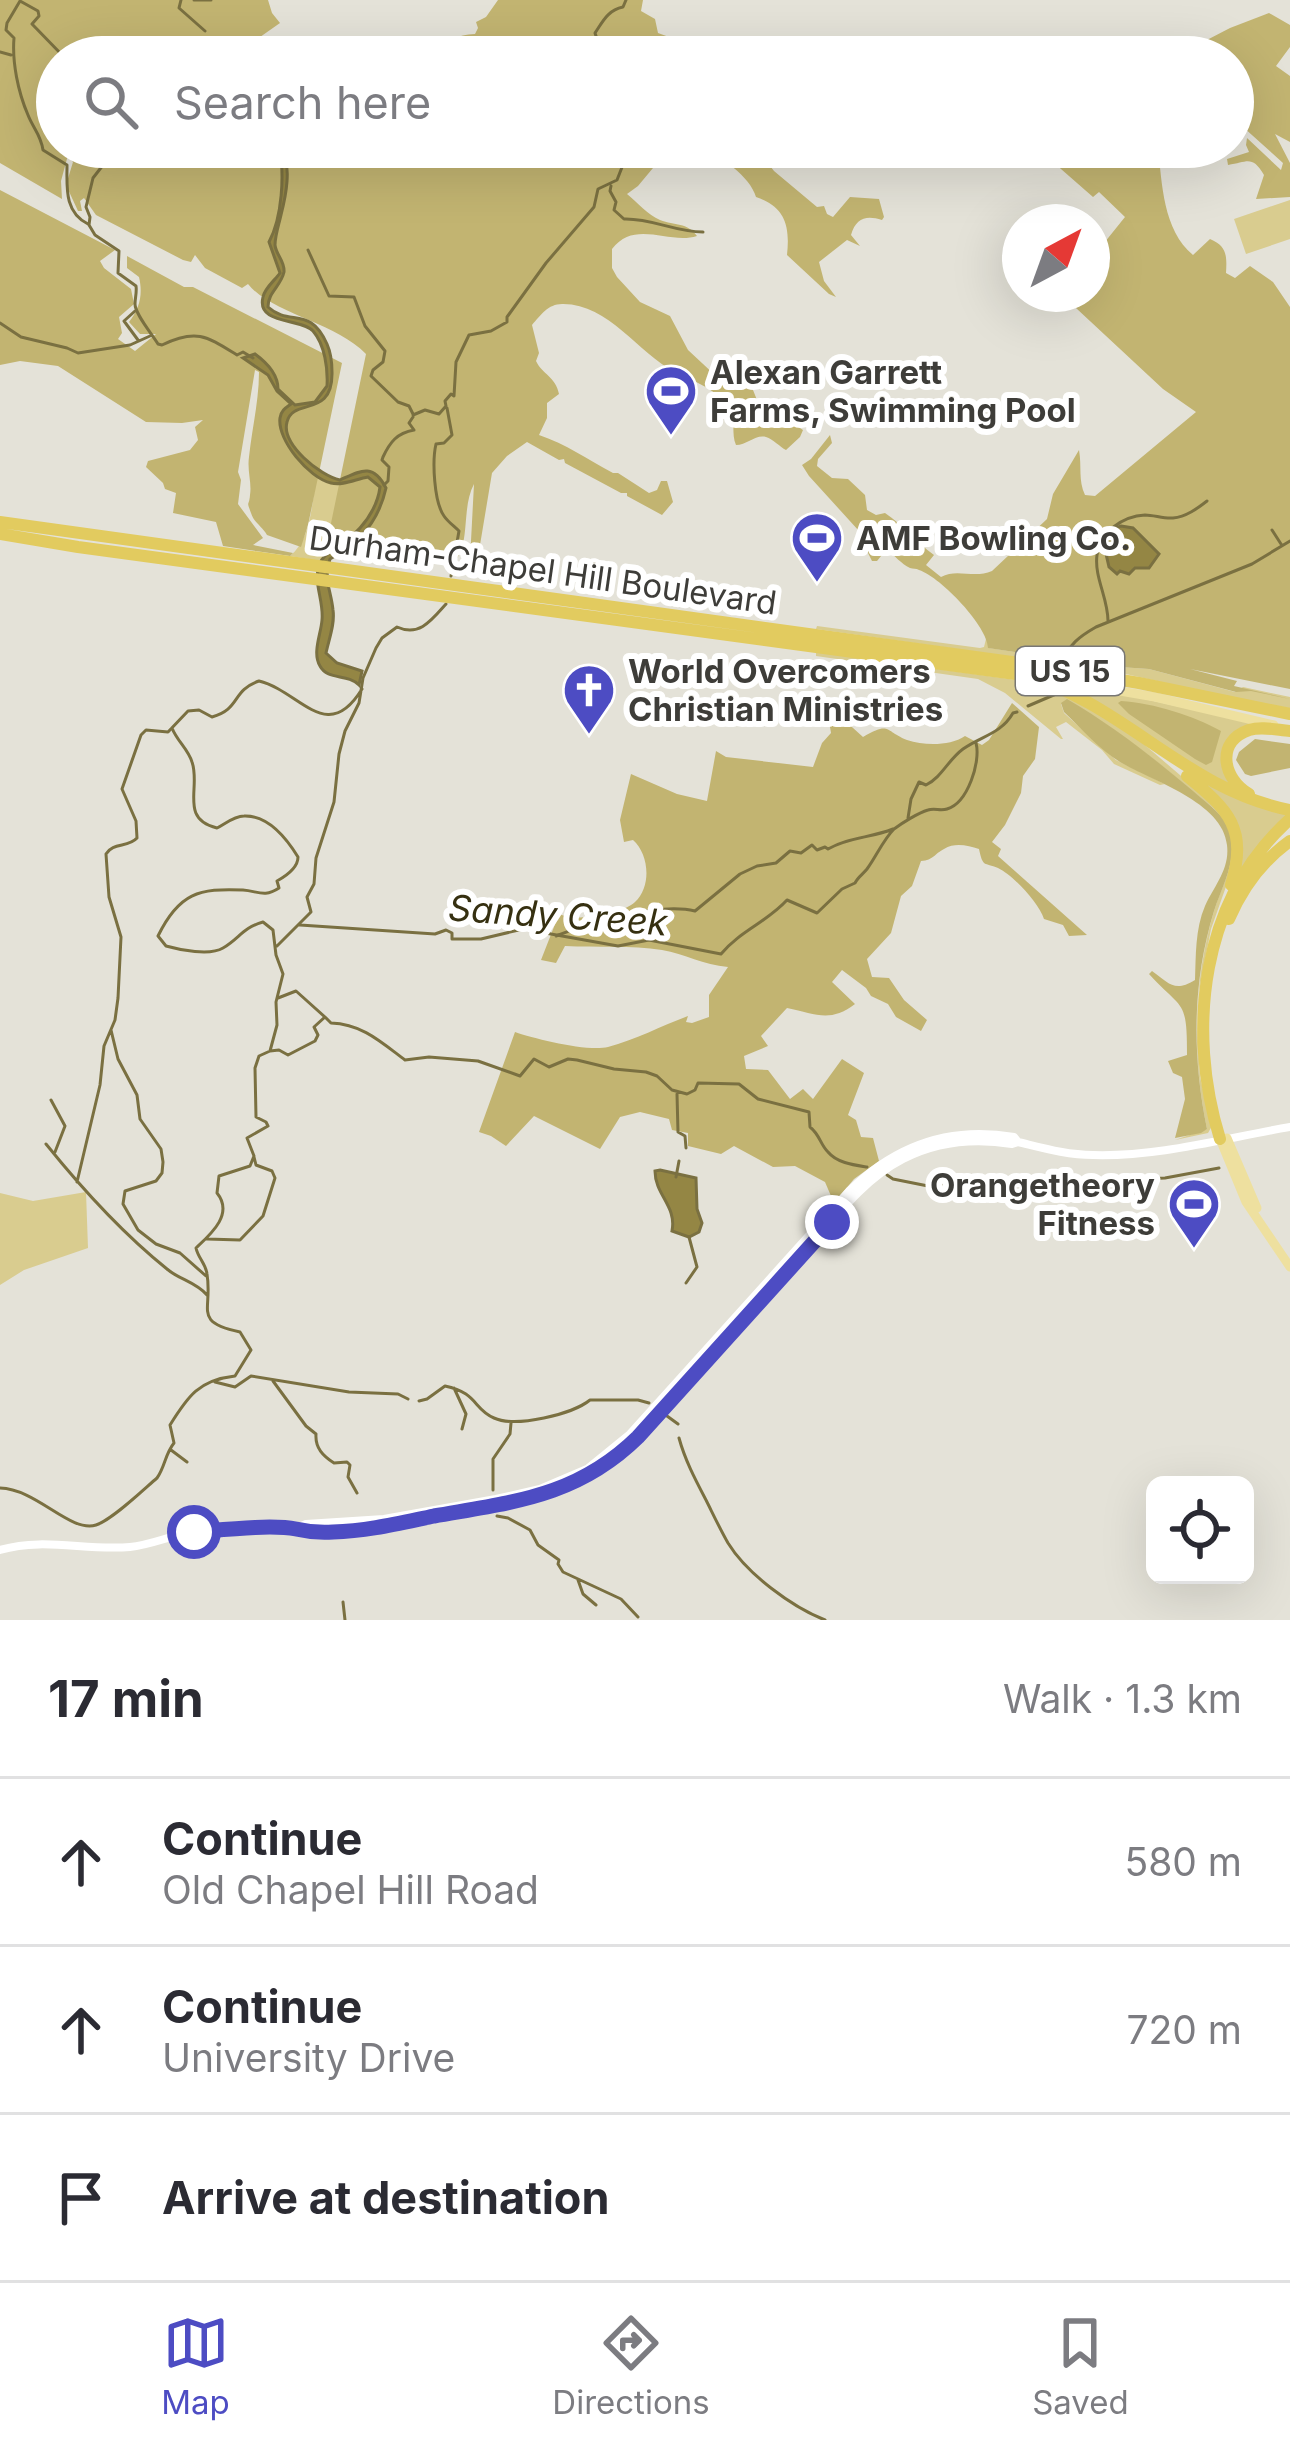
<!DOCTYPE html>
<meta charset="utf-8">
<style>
:root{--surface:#fff;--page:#f7f7f7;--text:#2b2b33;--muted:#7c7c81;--line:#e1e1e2;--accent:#4d4cc3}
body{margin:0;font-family:Inter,sans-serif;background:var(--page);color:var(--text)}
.controls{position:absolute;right:36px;bottom:36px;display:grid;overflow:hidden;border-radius:18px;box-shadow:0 12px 48px #0002}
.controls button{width:108px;height:108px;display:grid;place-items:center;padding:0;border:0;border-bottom:3px solid var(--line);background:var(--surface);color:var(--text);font:60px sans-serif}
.compass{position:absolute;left:1002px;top:204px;width:108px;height:108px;border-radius:50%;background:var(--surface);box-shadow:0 12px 48px #0002;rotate:41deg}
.stop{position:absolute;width:36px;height:36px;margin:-27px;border:9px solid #4d4cc3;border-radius:50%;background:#fff}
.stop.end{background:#4d4cc3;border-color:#fff;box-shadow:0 3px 12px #0008}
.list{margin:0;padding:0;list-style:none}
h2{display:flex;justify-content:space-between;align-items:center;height:156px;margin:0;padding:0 48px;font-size:51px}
h2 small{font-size:39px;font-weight:400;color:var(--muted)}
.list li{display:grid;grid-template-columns:78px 1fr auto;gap:36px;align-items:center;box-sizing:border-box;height:168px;padding:0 48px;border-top:3px solid var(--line)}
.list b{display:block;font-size:45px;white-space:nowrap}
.list p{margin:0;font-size:39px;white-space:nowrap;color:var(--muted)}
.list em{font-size:39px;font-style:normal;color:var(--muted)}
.icon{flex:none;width:66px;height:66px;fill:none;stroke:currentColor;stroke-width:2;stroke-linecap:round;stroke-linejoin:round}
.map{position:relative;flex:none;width:1290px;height:1620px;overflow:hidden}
.search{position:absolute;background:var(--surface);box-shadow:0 12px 48px #0002;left:36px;right:36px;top:36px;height:132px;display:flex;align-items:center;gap:30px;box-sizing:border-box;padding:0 42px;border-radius:66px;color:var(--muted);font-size:45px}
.sheet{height:660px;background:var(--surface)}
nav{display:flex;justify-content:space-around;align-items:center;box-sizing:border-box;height:168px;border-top:3px solid var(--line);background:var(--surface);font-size:33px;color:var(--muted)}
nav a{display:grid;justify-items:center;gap:6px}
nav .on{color:var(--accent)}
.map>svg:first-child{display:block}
.green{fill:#d9cc8f}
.forest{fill:#c2b471}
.water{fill:#948644;stroke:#7a7041;stroke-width:3}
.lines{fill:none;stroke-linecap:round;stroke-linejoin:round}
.stream{stroke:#7a7041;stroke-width:3}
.secondary{stroke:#fff;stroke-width:8}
.primary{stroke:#eee09f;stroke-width:9}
.highway{stroke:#e2cb5f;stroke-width:12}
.route{stroke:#4d4cc3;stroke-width:15}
.labels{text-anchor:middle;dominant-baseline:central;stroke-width:12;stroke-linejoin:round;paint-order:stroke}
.shield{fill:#fff;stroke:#787774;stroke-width:3}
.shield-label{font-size:30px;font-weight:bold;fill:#3e3d39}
.poi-label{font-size:33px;font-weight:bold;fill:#3e3d39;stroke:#fff;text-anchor:start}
.street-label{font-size:33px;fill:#3e3d39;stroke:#fff}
.water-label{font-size:36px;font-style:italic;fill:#363011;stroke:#fff}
</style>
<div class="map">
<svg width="1290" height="1620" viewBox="0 0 1290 1620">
<rect width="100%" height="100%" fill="#e4e2d8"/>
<path class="green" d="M1290,200V239L1246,254L1234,219Z
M317,477L324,482L340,485C334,510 334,540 320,561L290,556C312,538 311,504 317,477Z
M817,626L980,648L984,647L986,639L989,641V648L1033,655L1061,663L1149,669L1235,692L1243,687L1290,697V711L1117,672L816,629Z
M816,652L1023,681L1066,694L1086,703L1125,728L1215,805L1228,822L1234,842L1235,854L1228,881L1211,929L1199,991L1197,1023L1200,1077L1212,1126L1208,1133L1175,1140L1207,1129C1192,1056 1193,983 1214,911C1223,882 1242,853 1226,823C1220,811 1204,801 1193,792C1154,758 1112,726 1067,700L1061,704L1064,713L1116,760L1165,784L1160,785L1114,764L1102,750L1066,722L1056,727L1063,739H1061L1005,693L978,679L816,656Z
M1073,687L1099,689L1257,724L1228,745L1233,784H1222Z
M1205,783L1289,815L1261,843L1241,869L1240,844Z
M86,1192L88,1248L24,1270L0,1285V1193L33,1201Z"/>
<path class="forest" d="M0,0H268L272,13L280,23L250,44L255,57H57V147H316C328,155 339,166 354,161L362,147H680L658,162L638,186L627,194C637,202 648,215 660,220C675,226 687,222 697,236C669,245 635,219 612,249V268L617,277L640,302L670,316L688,350L717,377L735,387L751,385L757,400L803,430L800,437L786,450C780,447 773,439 766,437C756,434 747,445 736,445C731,434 736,420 730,409C718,390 694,381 675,372C638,353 608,303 562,304C548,304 541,315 532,325L539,353L536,361C542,374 556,377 559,394L547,403V418L539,435C566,444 587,459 613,473H618L649,493L657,490L661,481H667L673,502L662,515L627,496V493H621L565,463L564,459L559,460L527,442L507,456L492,473L477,563L470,560L474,484C461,508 471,545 454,562L350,549L345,541L338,545H331L330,528L366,354C335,322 272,314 248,284L242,288L205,268L195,255L191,262L183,260L96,215L84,198L80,201L82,211H78L66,185L73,162L68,155L61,181L62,199L0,163Z
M498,0H643L641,11L655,19L658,33L669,37L675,49L708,40L707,57H440C447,39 457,35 475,34L478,28L476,22L486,17Z
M1269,13L1290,25V47L1276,66L1290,76V142L1275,134L1290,163V197L1256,199L1264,175C1252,155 1248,162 1228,165L1227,159L1249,152L1246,145L1247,138L1281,170L1283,163L1233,118V57L1176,56L1230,28Z
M700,147H764V158L774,171L817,207L824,206L827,214L833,217L850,197L879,199L884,217L882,220C866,215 856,218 851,235L860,246L847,240L819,262L824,281L836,297L829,294L787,255C790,227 786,207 756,197C750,176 720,156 700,147Z
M1029,147H1158C1162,184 1163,230 1193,255L1210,239C1227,246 1227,256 1226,273L1235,278L1250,266L1273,282L1290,307V689L1190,669L1237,681L1234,686L1290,699L1251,691L1236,692L1149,669L1061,663L1034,655L988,648C988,627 942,578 919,570C916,568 913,569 910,568C901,564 895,555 886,550L877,561H872L868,553L869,542L809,476L802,465L811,459L830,435L832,443L818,459L817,466L832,478L848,479L865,495L867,510L876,515L885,513C903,525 916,542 934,555L926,565L941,577C957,568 974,579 992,571L1047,519L1053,494L1079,450C1082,467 1078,480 1085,495L1095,496L1196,412L1163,389L1062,295L1092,294V258L1125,217L1099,192L1093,197L1037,148L1033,149L1011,168Z
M0,190L115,250L100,261L104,268L131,289L134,304L119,317L122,333L118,339L135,351L156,334H140L129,322C140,308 143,294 139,277L127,268V256L184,287H193L342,363L308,525L301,547L267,535C262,526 254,523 251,513C246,499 249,508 250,495C252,483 247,471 249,457C252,428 259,401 259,372L255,370L238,472L241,480L238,504L263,538L253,545L293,553L290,556L223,546L216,522L173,513L176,493L165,489L163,483L146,467L148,461L190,450L198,440L195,427L203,420L182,423L146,422L58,366L20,361L0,365Z
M821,699L863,737C891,721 884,731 907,740C925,746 950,746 965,736L982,745L989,740L1012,703L1039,727L1035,759L1023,776L1021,793L1005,825L992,842L1001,849L998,856L1087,935L1069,936L1063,925L1044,919C1039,903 1013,875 998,868C984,862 983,868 979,849C968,846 956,842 944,849C934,854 934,860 921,861L912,886L901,896L891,933L867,959L872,977L889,978L904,1000L927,1020L921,1031L896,1017L888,1004L871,996L866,988L842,970L832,982L855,1004C830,1023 816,1014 787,1008L761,1036L768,1046L744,1056L746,1069L768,1070L790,1099L803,1089L813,1099L842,1059L864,1073L848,1115L856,1120L861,1137L873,1138L879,1161L854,1179L834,1203L825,1182L795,1166L773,1167L734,1146L721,1154L688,1146V1133L672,1130L669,1119L640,1112L620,1117L600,1149L534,1116L506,1146L491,1136L479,1132L515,1032C535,1039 588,1052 608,1047C635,1040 661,1026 688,1016L686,1022L692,1023L709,1017V995L728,967C703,965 685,954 662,950C631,945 597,948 565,946L556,963L541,960L559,914C577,922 621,915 635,902C652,886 649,854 633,840L624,842L620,820L631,774L677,794L707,801L716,751L726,757L813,767L822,743L831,733C830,720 821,711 821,699Z
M1067,699C1112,725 1154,758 1193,791C1204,801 1219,811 1226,823C1242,853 1223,883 1214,911C1192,983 1192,1056 1207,1129L1201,1133L1175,1138L1185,1099L1182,1077L1173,1073L1168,1061L1187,1055C1187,998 1183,1011 1149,974L1152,971C1169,983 1174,993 1195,980C1196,956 1195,929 1205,906C1214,886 1230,869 1227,845C1223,802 1152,781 1120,762C1100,750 1082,729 1064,712L1061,703Z
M1121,701C1154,703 1194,716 1221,731L1212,762L1206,765L1195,759L1129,714L1118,703Z
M1255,739L1290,744V768L1251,776L1245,774L1236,760L1239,752Z"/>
<path class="water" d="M279,147H284C290,172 287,191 281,215C279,224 275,236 275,245C276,255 285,261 284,272C281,286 268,292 268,307C290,327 310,305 327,344C331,353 332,363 332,372C333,419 293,397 287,422C281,444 320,476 340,480C360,471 373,462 386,488C379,520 359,544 330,559C323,579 331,590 333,610C335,624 329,639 326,653L337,663L362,671L359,685C347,673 328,681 320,666C312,653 321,634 322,620C324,601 313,583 319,565C323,554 331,553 339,547C359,532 377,511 380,487L368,477C356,479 343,486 331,483C309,478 277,440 280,418C281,410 287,407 291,404L277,391L268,375L243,358L255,354C266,362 278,374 278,389L295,405L315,402L327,386C328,369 325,345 313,331C301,318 256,325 263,297C264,289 275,280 280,273L269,242C282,218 285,174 279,147Z
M1121,526L1133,528L1159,554L1149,568H1135L1129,574L1120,571L1117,574L1109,567L1103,541L1115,528Z
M660,1170L696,1178L697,1209L702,1223L699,1232L689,1237L672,1231C677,1206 655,1195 655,1171Z"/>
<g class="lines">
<path class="stream" d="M181,0L179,8L205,31
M194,0H211
M20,1L7,23L6,30L14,38C12,62 18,92 28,115C33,128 41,135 43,150L67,165C67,187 64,212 88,224
M20,1L38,11L39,16L32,24L64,57
M0,52L11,55
M610,57L599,45L595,33C603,21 608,10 623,7L626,0
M117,147L93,178L86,207L90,217L89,225L95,235L119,251L118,273L136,286C137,292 135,298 135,304C135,314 152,334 158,344L162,345C197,328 208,337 237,355L243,352L253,358
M611,186L610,191L616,202L614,210L624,219C651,218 675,232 703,232
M308,250L329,296L354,297L365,326L385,351L383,362L373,370L371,376L398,402L409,406L413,414
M135,311L124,321L138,340
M0,323L21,337L67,348L78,353L130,345L150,336
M447,408L452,435L444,443L436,444C432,461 434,502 444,516C448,522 454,526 459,531L451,576
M413,415L425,410L439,414L446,406L445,401L451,394L454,396L456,362L469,335L491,331L507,322V317L546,263L594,207L598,189L617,180L626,157V147
M384,485L388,481L389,467L382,460L383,457C390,442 397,433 414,430L409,423L413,417
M1272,530L1281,544
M1108,621C1108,598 1094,577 1097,555C1100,532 1123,516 1145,515C1154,515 1164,519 1173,518C1186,517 1198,508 1207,501
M1065,663C1065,646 1082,635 1096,627L1252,564L1290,541
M1028,706L1056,694
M908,818L911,799L919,782L926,785C942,777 948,760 963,749C981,736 1001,734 1013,713L1017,712
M300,925L435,934L446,930L452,933V939H481L523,929L618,946L649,940L721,954C740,931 767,922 787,900L817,913L842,889L855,883C858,877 863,874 867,869C876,857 883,840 894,829C902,823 918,813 928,810C934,808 941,811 947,809C968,803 981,761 976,743
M556,936C590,922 660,902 695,911L740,874L757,866L776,863L790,851L801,853L812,845L817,850L825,847L828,849C849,837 871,838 893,829
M277,946L311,912L307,897L314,884L316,858L334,802L339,754L345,731L359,703L363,678L376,648L382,638L397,627C419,637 431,621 446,604
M325,1017L331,1023C362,1024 381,1042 405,1060L429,1057L478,1061L520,1076L534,1059L549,1067L568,1059L577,1060L614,1069L646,1072L657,1076L672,1090L687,1094L695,1090L698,1083L739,1084L758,1099L809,1112L810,1127C820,1135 820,1144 828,1152C837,1163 854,1165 867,1167
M111,1030L118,1059L137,1095L140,1119L161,1149L163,1162L162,1173L156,1181L125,1191L123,1204L138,1230L156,1244L180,1253L206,1276
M270,1051L279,1050L288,1055L315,1041L318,1035L314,1027L325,1017L296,991L278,998
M677,1094L678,1132L685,1136L686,1148
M51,1100L65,1126L55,1152
M46,1144C83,1190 121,1232 167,1269C180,1280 196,1282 207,1295
M887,1175L893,1179L933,1187L961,1177L975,1179L981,1176L997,1184
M676,1177L679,1161
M77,1182L100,1085L104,1046L115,1020L118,998L121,937L109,897L106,854C113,842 128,848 137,838L136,821L122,789L141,735L146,730L168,732L188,711L199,710L212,717C241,709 231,691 259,681C300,691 327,746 362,689
M1011,1191L1057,1199L1109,1184L1127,1185L1143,1179L1165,1178L1219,1168
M207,1239L240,1240L263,1216L275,1178L272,1171L256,1165L254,1157
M686,1283L697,1267L689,1237
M273,1381L306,1426L316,1434C315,1448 323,1456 334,1463L347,1462L350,1465L348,1477L357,1493
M215,1382L235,1387L251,1376L349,1392L398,1394L408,1399
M454,1388L466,1414L462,1429
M419,1401L427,1399L445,1386C478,1393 473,1409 494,1418C516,1428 573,1414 590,1400H638L649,1403
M667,1416L678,1424
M679,1438C685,1460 695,1479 706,1500C713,1514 720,1529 728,1543C747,1574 792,1607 825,1620
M171,1450L187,1462
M0,1488C37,1489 70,1533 96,1525C112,1520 143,1490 157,1478C165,1467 165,1454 174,1443L170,1425C188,1396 199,1380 235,1376L251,1350L240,1332C192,1322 213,1310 207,1274C206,1264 198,1258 196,1248C211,1234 234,1214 217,1193L219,1176L250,1166L254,1156L247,1138L268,1126L266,1122L256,1117L255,1068L259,1056L270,1051L277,1025L276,1002L283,974L276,955L273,930L263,922C242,928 240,938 223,948C210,956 180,950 166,946L158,936C179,893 199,888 243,890C258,891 264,898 279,888L277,881C286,876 298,868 298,857C287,839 268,815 244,816C234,816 225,824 217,828C179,819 201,787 192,762C188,749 177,741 172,728
M493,1490V1459L510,1434L511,1423
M497,1516L508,1518L530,1530L538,1545L559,1560L558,1564L563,1572L621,1599L638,1617
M578,1580L583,1594L596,1605
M343,1602L345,1620"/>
<path class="secondary" d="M297,1528L306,1524L384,1519L496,1499L540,1489L587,1469L630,1434L850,1190C896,1145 951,1126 1014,1137L1018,1142C1043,1148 1067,1155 1093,1155C1159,1157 1225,1138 1290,1127
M0,1550C44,1537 85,1551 130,1547C151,1545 172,1535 193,1532C227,1527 262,1529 296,1529C336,1545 411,1520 454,1513C487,1507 523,1504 555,1492C582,1482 606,1466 627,1448C688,1386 745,1319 803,1255C833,1221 862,1180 903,1159C938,1141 974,1138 1012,1144L1018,1142"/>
<path class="primary" d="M1044,678L1155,697L1274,725
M1227,1138L1257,1208
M1220,1139L1246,1202L1290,1267"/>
<path class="highway" d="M0,522L1033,665L1139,683L1290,714
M0,534L78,547L1023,675C1124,703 1186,790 1290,810
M1187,776C1229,810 1248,829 1231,885
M1249,794C1223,779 1215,742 1249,730C1262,726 1277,730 1290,731
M1229,919C1243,887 1262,861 1290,841
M1220,1139C1186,1029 1201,899 1290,819"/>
</g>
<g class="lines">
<path class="route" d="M194,1532C220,1530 271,1524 296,1529C309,1532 319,1533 333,1532C368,1531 400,1523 434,1516C513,1502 577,1497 638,1437L832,1222"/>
</g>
<defs>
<g id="stadium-pin" transform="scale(2.7)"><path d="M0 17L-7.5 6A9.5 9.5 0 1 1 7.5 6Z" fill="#4d4cc3" stroke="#fff"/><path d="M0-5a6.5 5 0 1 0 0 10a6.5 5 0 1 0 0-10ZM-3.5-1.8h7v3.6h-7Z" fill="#fff"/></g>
<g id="church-pin" transform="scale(2.7)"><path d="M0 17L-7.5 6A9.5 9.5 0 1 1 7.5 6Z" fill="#4d4cc3" stroke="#fff"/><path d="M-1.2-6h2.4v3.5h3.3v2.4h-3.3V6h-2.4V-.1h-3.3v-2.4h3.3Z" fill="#fff"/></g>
</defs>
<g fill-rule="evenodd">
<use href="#stadium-pin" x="671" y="391"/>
<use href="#stadium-pin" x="817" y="538"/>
<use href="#church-pin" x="589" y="690"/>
<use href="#stadium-pin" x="1194" y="1204"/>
</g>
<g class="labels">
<rect class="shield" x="1016" y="647" width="108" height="48" rx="9"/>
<g class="shield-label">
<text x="1070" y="671">US 15</text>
</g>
<g class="poi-label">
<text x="710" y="372">Alexan Garrett<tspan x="710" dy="38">Farms, Swimming Pool</tspan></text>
<text x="856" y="538">AMF Bowling Co.</text>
<text x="628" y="671">World Overcomers<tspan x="628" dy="38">Christian Ministries</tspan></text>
<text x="1155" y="1185" text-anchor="end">Orangetheory<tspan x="1155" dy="38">Fitness</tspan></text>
</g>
<g class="street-label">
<text transform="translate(543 570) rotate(8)">Durham-Chapel Hill Boulevard</text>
</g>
<g class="water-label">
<text transform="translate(558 915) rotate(4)">Sandy Creek</text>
</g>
</g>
</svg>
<div class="controls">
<button><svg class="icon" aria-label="locate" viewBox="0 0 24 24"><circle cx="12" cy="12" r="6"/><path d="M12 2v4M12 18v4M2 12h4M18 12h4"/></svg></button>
</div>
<svg class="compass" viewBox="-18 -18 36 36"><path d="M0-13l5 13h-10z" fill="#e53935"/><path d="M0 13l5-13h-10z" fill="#7c7c81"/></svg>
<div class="stop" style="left:194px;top:1532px"></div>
<div class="stop end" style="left:832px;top:1222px"></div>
<div class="search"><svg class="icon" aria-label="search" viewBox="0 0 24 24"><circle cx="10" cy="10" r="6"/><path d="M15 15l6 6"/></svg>Search here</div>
</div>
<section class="sheet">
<h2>17 min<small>Walk · 1.3 km</small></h2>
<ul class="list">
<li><svg class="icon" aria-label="ahead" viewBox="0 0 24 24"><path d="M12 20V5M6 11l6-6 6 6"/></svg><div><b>Continue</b><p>Old Chapel Hill Road</p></div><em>580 m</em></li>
<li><svg class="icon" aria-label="ahead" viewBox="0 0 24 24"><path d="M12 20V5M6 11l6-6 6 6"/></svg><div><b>Continue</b><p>University Drive</p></div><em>720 m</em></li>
<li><svg class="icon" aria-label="arrive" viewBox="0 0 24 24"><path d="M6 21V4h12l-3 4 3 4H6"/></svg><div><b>Arrive at destination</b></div></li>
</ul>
</section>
<nav>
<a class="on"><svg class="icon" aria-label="map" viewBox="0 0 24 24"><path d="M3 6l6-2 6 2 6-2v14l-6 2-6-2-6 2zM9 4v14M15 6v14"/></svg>Map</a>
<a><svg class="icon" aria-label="directions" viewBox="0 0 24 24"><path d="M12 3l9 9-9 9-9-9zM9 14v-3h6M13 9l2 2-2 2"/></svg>Directions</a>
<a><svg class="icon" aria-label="saved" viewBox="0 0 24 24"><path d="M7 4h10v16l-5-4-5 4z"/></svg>Saved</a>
</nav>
